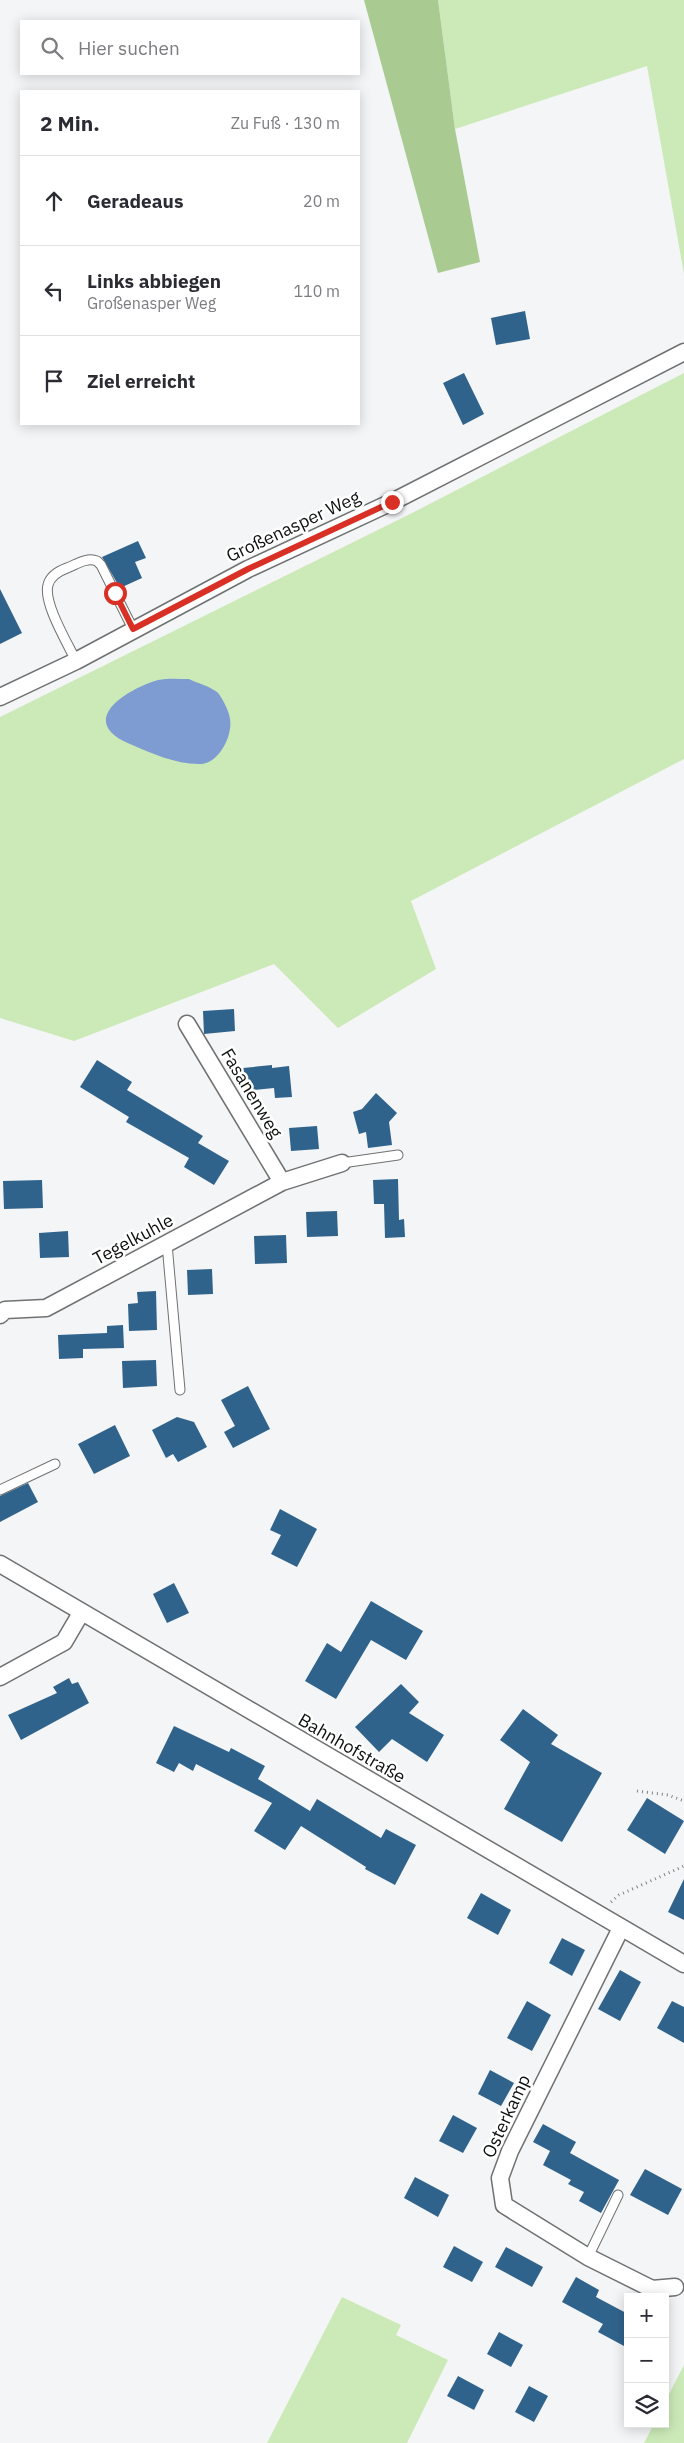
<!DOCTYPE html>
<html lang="de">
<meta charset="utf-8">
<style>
:root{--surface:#fff;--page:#f2f2f3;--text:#2b2b33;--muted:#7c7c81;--line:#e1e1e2}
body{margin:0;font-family:"IBM Plex Sans",sans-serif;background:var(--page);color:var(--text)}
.controls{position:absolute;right:15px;bottom:15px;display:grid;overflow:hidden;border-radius:0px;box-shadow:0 2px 12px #0003}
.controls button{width:45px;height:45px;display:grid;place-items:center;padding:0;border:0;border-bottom:1px solid var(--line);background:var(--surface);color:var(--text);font:25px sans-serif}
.stop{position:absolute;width:15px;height:15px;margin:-11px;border:4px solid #d93025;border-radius:50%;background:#fff}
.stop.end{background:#d93025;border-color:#fff;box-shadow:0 1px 5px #0008}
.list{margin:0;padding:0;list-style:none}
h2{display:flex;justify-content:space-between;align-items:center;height:65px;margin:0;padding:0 20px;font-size:21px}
h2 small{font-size:16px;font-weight:400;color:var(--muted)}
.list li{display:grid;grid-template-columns:32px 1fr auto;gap:15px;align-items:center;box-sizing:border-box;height:90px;padding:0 20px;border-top:1px solid var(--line)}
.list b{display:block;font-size:19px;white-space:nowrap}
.list p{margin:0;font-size:16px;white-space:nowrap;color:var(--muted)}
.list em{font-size:16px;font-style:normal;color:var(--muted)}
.icon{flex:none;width:28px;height:28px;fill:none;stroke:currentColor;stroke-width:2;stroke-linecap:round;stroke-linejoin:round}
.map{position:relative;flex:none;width:684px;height:2443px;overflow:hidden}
.search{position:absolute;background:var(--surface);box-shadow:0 2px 12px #0003;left:20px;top:20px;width:340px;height:55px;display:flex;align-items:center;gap:12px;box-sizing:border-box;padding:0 18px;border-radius:0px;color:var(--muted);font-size:19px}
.panel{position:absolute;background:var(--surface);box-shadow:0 2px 12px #0003;left:20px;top:90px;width:340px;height:335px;border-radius:0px}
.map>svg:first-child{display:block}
.green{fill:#cceab8}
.forest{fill:#a9cb92}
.water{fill:#7f9cd2}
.building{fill:#30638c}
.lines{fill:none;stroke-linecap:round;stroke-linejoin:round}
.service-casing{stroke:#707172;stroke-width:11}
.minor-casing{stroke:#707172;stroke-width:19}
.path{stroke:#818282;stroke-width:3;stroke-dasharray:1 4;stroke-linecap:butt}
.service{stroke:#fff;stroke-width:9}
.minor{stroke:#fff;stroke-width:16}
.route{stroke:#d93025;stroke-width:6}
.labels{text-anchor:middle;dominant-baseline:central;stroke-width:5;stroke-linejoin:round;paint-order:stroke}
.street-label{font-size:18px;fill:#0e0f0f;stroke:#fff}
</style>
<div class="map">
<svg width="684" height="2443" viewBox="0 0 684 2443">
<rect width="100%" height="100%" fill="#f4f5f6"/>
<path class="green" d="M438,0H684V274L647,66L455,129Z
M684,373V759L411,901L436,969L338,1028L274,964L74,1041L0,1018V717L412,513Z
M342,2297L401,2325L396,2335L448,2360L407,2443H267Z
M684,2365V2443H644L654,2424H665V2402Z"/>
<path class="forest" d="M364,0H438L455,129L480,262L438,273Z"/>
<path class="water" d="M189,679C197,683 209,686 217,692C221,695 230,713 230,719C233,736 218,765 199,764C175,764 151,753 130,744C75,721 127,689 158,680C168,678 179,679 189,679Z"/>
<path class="building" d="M525,311L530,339L496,345L491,318Z
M464,373L484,414L463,425L443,383Z
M138,541L146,558L135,562L142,578L120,588L102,557Z
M0,589L22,633L0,644Z
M234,1009L235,1031L204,1034L203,1011Z
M97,1060L132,1082L127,1090L203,1136L198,1143L229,1161L214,1185L184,1167L189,1158L126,1122L129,1117L80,1087Z
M272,1065V1068L289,1066L292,1097L275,1098L274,1088L245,1091L243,1068Z
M376,1093L397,1113L389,1122L392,1145L368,1148L366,1132L359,1134L353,1112L362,1109Z
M317,1126L319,1149L291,1151L289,1128Z
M398,1179L399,1220L404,1219L405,1237L385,1238L384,1204H374L373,1180Z
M42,1180L43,1208L4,1209L3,1181Z
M337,1211L338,1236L307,1237L306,1212Z
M68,1231L69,1257L40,1258L39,1233Z
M286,1235L287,1263L255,1264L254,1236Z
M212,1269L213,1294L188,1295L187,1270Z
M156,1291L157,1330L129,1331L128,1304L138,1303L137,1292Z
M123,1325L124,1348L83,1349V1358L59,1359L58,1335L107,1333V1326Z
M156,1360L157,1386L123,1388L122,1361Z
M248,1386L270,1429L233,1448L224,1432L235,1426L221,1400Z
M177,1417L194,1422L207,1447L178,1462L173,1454L166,1458L152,1430Z
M115,1425L130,1456L94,1474L78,1444Z
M28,1483L38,1502L0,1522V1496Z
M280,1509L317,1529L297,1567L271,1554L281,1535L270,1530Z
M174,1583L189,1613L167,1623L153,1594Z
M371,1601L423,1631L406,1660L371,1640L336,1699L305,1681L327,1643L341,1652Z
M69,1678L72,1684L78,1682L89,1703L21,1740L8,1715L57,1693L53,1687Z
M401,1684L419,1702L409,1713L444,1735L427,1762L392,1739L379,1752L355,1727Z
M523,1709L558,1735L551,1744L602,1773L562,1842L504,1809L530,1762L500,1740Z
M174,1726L229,1752L231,1748L265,1766L258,1779L310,1811L317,1799L381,1838L386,1829L416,1845L395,1885L365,1869L366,1867L301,1826L285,1850L254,1831L272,1803L196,1764L193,1771L179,1763L174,1772L156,1763Z
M647,1798L684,1821L665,1854L627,1830Z
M684,1879V1920L668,1912Z
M481,1893L511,1910L498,1935L467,1918Z
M562,1938L585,1950L572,1976L549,1963Z
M620,1970L641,1982L620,2021L598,2009Z
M527,2001L551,2015L532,2051L507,2038Z
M672,2001L684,2007V2043L657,2028Z
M490,2070L514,2083L501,2106L478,2094Z
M453,2115L477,2128L463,2153L439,2141Z
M543,2124L576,2142L570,2153L619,2180L601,2213L579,2201L584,2192L568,2184L571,2180L543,2165L550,2151L533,2142Z
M645,2169L682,2189L668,2215L630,2195Z
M415,2177L449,2195L438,2217L404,2198Z
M454,2246L483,2262L472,2282L443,2267Z
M506,2247L543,2267L532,2287L495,2267Z
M576,2277L599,2290L596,2297L628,2314V2338L624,2346L598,2332L603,2324L562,2302Z
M499,2332L523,2345L511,2367L487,2354Z
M458,2376L484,2390L474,2410L447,2396Z
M529,2386L548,2396L534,2422L515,2412Z"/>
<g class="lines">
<g class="service-casing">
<path id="service" d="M76,661C68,644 43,603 48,585C50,576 59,571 67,568C77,564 87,557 97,561L101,565L133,629
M342,1163L398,1155
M167,1244L180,1390
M0,1490L55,1464
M588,2257L618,2195"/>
</g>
<g class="minor-casing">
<path id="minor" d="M0,697L76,661L248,569L392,502L684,352
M187,1024L282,1182
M0,1315L5,1310L46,1308L282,1182L342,1163
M0,1564L684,1964
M0,1677L64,1642L81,1613
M621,1928L510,2151L500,2178L504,2205L588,2257L652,2289L675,2287"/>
</g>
<path class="path" d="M637,1791L668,1795L684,1801
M611,1902L619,1895L684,1866"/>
<use href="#service" class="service"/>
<use href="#minor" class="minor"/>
</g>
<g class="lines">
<path class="route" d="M115,593L133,629L248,569L392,502"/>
</g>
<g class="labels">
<g class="street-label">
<text transform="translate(293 526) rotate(-25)">Großenasper Weg</text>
<text transform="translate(252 1093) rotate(59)">Fasanenweg</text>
<text transform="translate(133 1239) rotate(-28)">Tegelkuhle</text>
<text transform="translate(352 1748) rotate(30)">Bahnhofstraße</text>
<text transform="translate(506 2116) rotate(-65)">Osterkamp</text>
</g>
</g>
</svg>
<div class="controls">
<button>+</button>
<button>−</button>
<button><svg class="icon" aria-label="layers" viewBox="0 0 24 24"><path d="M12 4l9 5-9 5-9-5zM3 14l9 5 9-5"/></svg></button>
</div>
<div class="stop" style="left:115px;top:593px"></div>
<div class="stop end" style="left:392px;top:502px"></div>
<div class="search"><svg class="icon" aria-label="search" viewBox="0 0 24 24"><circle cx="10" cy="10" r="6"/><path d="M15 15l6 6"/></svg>Hier suchen</div>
<section class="panel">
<h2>2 Min.<small>Zu Fuß · 130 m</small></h2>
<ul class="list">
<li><svg class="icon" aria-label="ahead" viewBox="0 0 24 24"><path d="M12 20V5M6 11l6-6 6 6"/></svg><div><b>Geradeaus</b></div><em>20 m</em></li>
<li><svg class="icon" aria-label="left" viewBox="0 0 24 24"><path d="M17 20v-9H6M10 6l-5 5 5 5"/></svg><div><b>Links abbiegen</b><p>Großenasper Weg</p></div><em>110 m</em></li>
<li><svg class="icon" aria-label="arrive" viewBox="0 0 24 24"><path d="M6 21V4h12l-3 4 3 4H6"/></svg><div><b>Ziel erreicht</b></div></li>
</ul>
</section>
</div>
